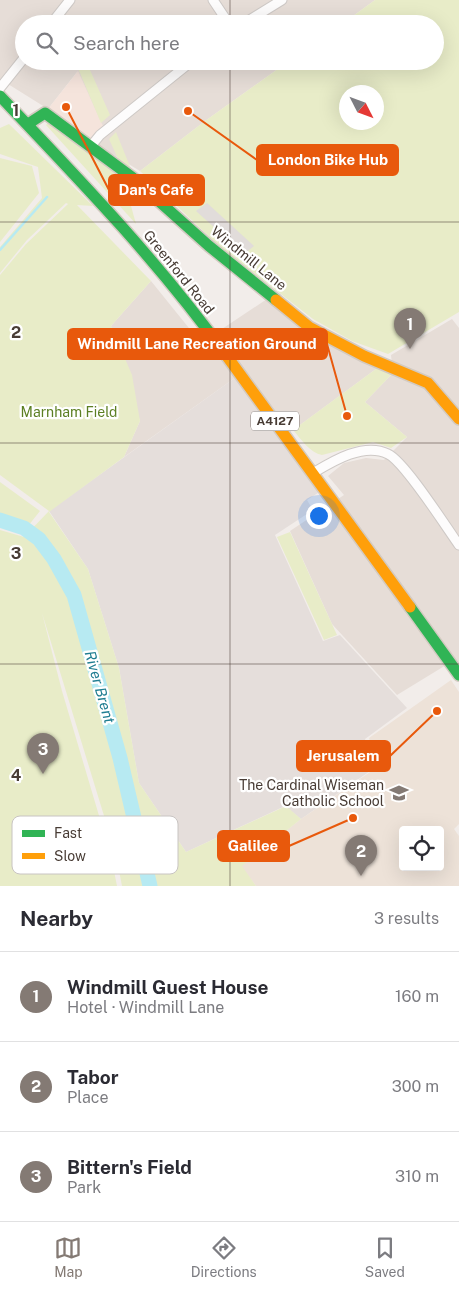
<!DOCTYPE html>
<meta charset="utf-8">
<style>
:root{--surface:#fff;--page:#f7f7f7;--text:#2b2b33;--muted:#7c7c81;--line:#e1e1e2;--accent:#847a74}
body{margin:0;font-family:"Public Sans",sans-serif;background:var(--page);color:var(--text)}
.controls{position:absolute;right:15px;bottom:15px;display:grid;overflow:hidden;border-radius:5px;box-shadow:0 5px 20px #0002}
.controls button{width:45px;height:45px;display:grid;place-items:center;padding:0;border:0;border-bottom:1px solid var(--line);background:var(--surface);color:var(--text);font:25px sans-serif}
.compass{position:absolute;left:339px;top:85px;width:45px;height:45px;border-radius:50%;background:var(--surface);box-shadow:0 5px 20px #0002;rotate:132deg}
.you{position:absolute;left:318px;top:515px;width:18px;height:18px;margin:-12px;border:4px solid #fff;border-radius:50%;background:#1a73e8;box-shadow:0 0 0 8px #1a73e833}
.badge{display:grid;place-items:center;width:32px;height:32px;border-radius:50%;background:var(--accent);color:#fff;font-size:16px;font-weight:700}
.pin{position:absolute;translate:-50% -41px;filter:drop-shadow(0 1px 2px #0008)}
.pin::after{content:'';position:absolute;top:26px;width:18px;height:15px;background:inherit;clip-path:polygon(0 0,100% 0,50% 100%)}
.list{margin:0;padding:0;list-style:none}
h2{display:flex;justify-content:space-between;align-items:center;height:65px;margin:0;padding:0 20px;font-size:21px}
h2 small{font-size:16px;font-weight:400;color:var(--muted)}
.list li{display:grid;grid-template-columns:32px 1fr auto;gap:15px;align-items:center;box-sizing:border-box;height:90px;padding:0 20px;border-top:1px solid var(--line)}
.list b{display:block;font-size:19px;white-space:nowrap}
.list p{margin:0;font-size:16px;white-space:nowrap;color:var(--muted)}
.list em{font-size:16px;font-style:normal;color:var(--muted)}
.icon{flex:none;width:28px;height:28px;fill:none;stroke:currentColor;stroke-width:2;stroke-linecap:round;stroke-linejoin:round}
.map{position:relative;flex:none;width:459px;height:886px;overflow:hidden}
.search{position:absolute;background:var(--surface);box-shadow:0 5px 20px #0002;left:15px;right:15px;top:15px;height:55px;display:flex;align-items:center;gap:12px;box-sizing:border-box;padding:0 18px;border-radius:28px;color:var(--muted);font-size:19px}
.sheet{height:335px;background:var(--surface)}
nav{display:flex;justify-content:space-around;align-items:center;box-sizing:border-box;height:70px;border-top:1px solid var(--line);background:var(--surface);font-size:14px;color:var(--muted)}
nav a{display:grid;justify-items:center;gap:2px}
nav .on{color:var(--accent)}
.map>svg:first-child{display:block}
.residential{fill:#e6ddd7}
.commercial{fill:#f5e4dc}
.industrial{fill:#e5dedb}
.education{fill:#ede2d8;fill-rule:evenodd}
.green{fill:#e8ecc8;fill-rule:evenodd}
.parking{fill:#e1dcda}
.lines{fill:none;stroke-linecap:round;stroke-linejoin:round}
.stream{stroke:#b7eaf2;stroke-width:2.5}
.river{stroke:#b7eaf2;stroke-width:15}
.street-casing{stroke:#cec9c6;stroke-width:11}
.fast-casing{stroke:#d3cac1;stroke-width:14}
.slow-casing{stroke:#d3cac1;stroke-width:14}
.street{stroke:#fdfcfc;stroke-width:9}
.fast{stroke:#30b455;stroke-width:11}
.slow{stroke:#ff9f0a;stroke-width:11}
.grid{fill:none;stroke:#483c35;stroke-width:1;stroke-opacity:0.55}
.labels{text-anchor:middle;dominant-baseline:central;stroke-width:4.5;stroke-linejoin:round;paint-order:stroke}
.shield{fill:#fff;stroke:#7f7672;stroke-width:1}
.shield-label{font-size:12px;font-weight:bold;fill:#483c35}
.street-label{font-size:14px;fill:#483c35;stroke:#fff}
.park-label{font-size:14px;fill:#5c7f23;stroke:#fff}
.poi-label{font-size:14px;fill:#483c35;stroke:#fff;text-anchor:end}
.water-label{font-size:15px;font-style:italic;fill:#207e92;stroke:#fff}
.key{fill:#fff;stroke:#c8c4c2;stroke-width:1}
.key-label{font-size:14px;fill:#483c35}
.grid-label{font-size:16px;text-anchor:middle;font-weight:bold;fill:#483c35;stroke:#fff;stroke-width:4.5;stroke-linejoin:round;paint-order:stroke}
.leader{fill:none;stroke:#e8590c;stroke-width:2}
.callout-dot{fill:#e8590c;stroke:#fff;stroke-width:2}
.callout{fill:#e8590c;stroke:#e8590c;stroke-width:2}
.callout-label{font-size:15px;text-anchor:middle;font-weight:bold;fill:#fff}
</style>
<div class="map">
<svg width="459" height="886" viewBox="0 0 459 886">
<rect width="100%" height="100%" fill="#f2edea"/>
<path class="residential" d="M0,0H375L342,24H24V61H289L205,121L140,171L91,141L77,72L48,109L0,79Z
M151,281L201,343L270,297L380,366L285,436L239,375L124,457L140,421L111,326Z
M452,319L459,328V672L451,662L397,695L332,624L290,531L344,495L328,476L344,463L366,458L384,460L407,437L365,402L393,373L391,355Z"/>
<path class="commercial" d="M78,71L103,126L91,141L48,109Z"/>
<path class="industrial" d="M239,375L324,489L307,500L313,510L275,535L323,641L340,635L407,708L365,739L373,769L301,819L285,806L186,852L139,783L119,668L88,569L49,511Z"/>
<path class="education" d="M451,680L459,692V824L454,829L459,836V886H256L241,866L301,819L376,768L369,738ZM403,830H440V867H403Z"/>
<path class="green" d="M375,0H459V312L388,354L352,341L313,319L220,247L140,171L205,121L289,61H435V24H342ZM346,92H376V122H346Z
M75,61H86L110,115L101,123Z
M48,123L123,177L136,224L46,125Z
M9,124L93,206L77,205L151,281L111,326L132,375L140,421L124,457L49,512L88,569L119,668L139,783L186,852L286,806L301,819L242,866L256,886H122L116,855L42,613L62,691L111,856L117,886H0V530L24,537L49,511L0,475V275L26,244L68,204L66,203L27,240L0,273V247L42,198L38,167L0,154V128Z
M116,132L131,169L119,161L109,139Z
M0,158L32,166L39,193L0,242Z
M380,366L393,373L365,402L407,437L391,448L373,442L322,455C310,453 301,439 293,430Z
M0,482L40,511L28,526L0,517Z
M290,532L337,635L324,640L277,537Z"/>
<path class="parking" d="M207,203L254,246L244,254L196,211Z"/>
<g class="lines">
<path class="stream" d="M0,250L47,197"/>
<path class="river" d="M0,520L24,528L39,539L54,559L74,595L120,758L150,886"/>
<g class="street-casing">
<path id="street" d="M213,0L229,24
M51,24L70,0
M243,24L282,0
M0,88L24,58
M91,146L100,135L192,61
M313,473C333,461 364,442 388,454C405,462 446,527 459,545"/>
</g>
<g class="fast-casing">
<path id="fast" d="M0,96C79,179 159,262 226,355
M28,124L45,113L133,178L209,246L276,300
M410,607L459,675"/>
</g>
<g class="slow-casing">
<path id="slow" d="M276,300L309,327L364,356L428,383L459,419
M226,355L410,607"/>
</g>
<use href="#street" class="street"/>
<use href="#fast" class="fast"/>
<use href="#slow" class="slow"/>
</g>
<path class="grid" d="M230,0V24M230,61V886M0,222H459M0,443H459M0,664H459"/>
<defs>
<g id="school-bare" transform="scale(1.5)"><path d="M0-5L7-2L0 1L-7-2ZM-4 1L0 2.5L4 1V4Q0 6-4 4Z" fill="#847a74" stroke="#fff" stroke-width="2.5" paint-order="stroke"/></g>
</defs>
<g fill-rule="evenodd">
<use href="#school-bare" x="399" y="793"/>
</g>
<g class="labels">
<rect class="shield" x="251" y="411.5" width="48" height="19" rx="4"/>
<g class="shield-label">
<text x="275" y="421">A4127</text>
</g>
<g class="street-label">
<text transform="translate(249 258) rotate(39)">Windmill Lane</text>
<text transform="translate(179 272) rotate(51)">Greenford Road</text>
</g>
<g class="park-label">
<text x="69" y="412">Marnham Field</text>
</g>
<g class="poi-label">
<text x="384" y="785">The Cardinal Wiseman<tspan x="384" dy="16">Catholic School</tspan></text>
</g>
<g class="water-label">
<text transform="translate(100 687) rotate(74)">River Brent</text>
</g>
</g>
<rect x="12" y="816" width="166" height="58" rx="8" class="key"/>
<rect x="22" y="830" width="23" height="7" fill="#30b455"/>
<rect x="22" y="853" width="23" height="6" fill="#ff9f0a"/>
<g class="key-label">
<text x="54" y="838">Fast</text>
<text x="54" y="861">Slow</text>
</g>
<g class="grid-label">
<text x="16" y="116">1</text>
<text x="16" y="338">2</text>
<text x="16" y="559">3</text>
<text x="16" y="781">4</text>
</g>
<path class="leader" d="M188 111L257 160M66 107L109 190M347 416L327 344M437 711L390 756M353 818L289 846"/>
<g class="callout-dot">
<circle cx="188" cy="111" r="5"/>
<circle cx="66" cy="107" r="5"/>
<circle cx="347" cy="416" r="5"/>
<circle cx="437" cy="711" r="5"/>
<circle cx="353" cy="818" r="5"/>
</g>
<g class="callout">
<rect x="257" y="145" width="141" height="30" rx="5"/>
<rect x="109" y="175" width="95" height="30" rx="5"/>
<rect x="68" y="329" width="259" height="30" rx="5"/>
<rect x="297" y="741" width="93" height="30" rx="5"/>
<rect x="218" y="831" width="71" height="30" rx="5"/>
</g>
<g class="callout-label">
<text x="328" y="165">London Bike Hub</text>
<text x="156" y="195">Dan's Cafe</text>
<text x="197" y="349">Windmill Lane Recreation Ground</text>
<text x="343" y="761">Jerusalem</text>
<text x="253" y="851">Galilee</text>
</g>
</svg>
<div class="controls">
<button><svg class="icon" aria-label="locate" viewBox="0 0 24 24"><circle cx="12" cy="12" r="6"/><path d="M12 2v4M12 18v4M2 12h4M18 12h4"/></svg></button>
</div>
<svg class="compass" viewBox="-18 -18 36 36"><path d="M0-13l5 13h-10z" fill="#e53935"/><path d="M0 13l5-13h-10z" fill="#7c7c81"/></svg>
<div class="you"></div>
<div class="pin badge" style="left:410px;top:349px">1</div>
<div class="pin badge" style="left:361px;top:876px">2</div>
<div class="pin badge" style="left:43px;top:774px">3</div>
<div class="search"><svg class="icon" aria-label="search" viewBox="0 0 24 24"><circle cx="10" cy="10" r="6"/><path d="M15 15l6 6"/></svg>Search here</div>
</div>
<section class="sheet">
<h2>Nearby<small>3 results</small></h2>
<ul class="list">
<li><span class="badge">1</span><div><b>Windmill Guest House</b><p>Hotel · Windmill Lane</p></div><em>160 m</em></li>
<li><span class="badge">2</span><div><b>Tabor</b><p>Place</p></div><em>300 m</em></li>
<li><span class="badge">3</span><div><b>Bittern's Field</b><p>Park</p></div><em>310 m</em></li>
</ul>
</section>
<nav>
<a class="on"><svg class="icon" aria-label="map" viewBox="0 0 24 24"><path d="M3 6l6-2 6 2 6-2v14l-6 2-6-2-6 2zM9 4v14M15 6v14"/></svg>Map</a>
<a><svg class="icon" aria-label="directions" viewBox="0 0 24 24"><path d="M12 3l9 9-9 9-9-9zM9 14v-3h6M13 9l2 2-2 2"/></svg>Directions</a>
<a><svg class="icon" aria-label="saved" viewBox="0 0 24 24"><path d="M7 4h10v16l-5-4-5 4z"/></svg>Saved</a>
</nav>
